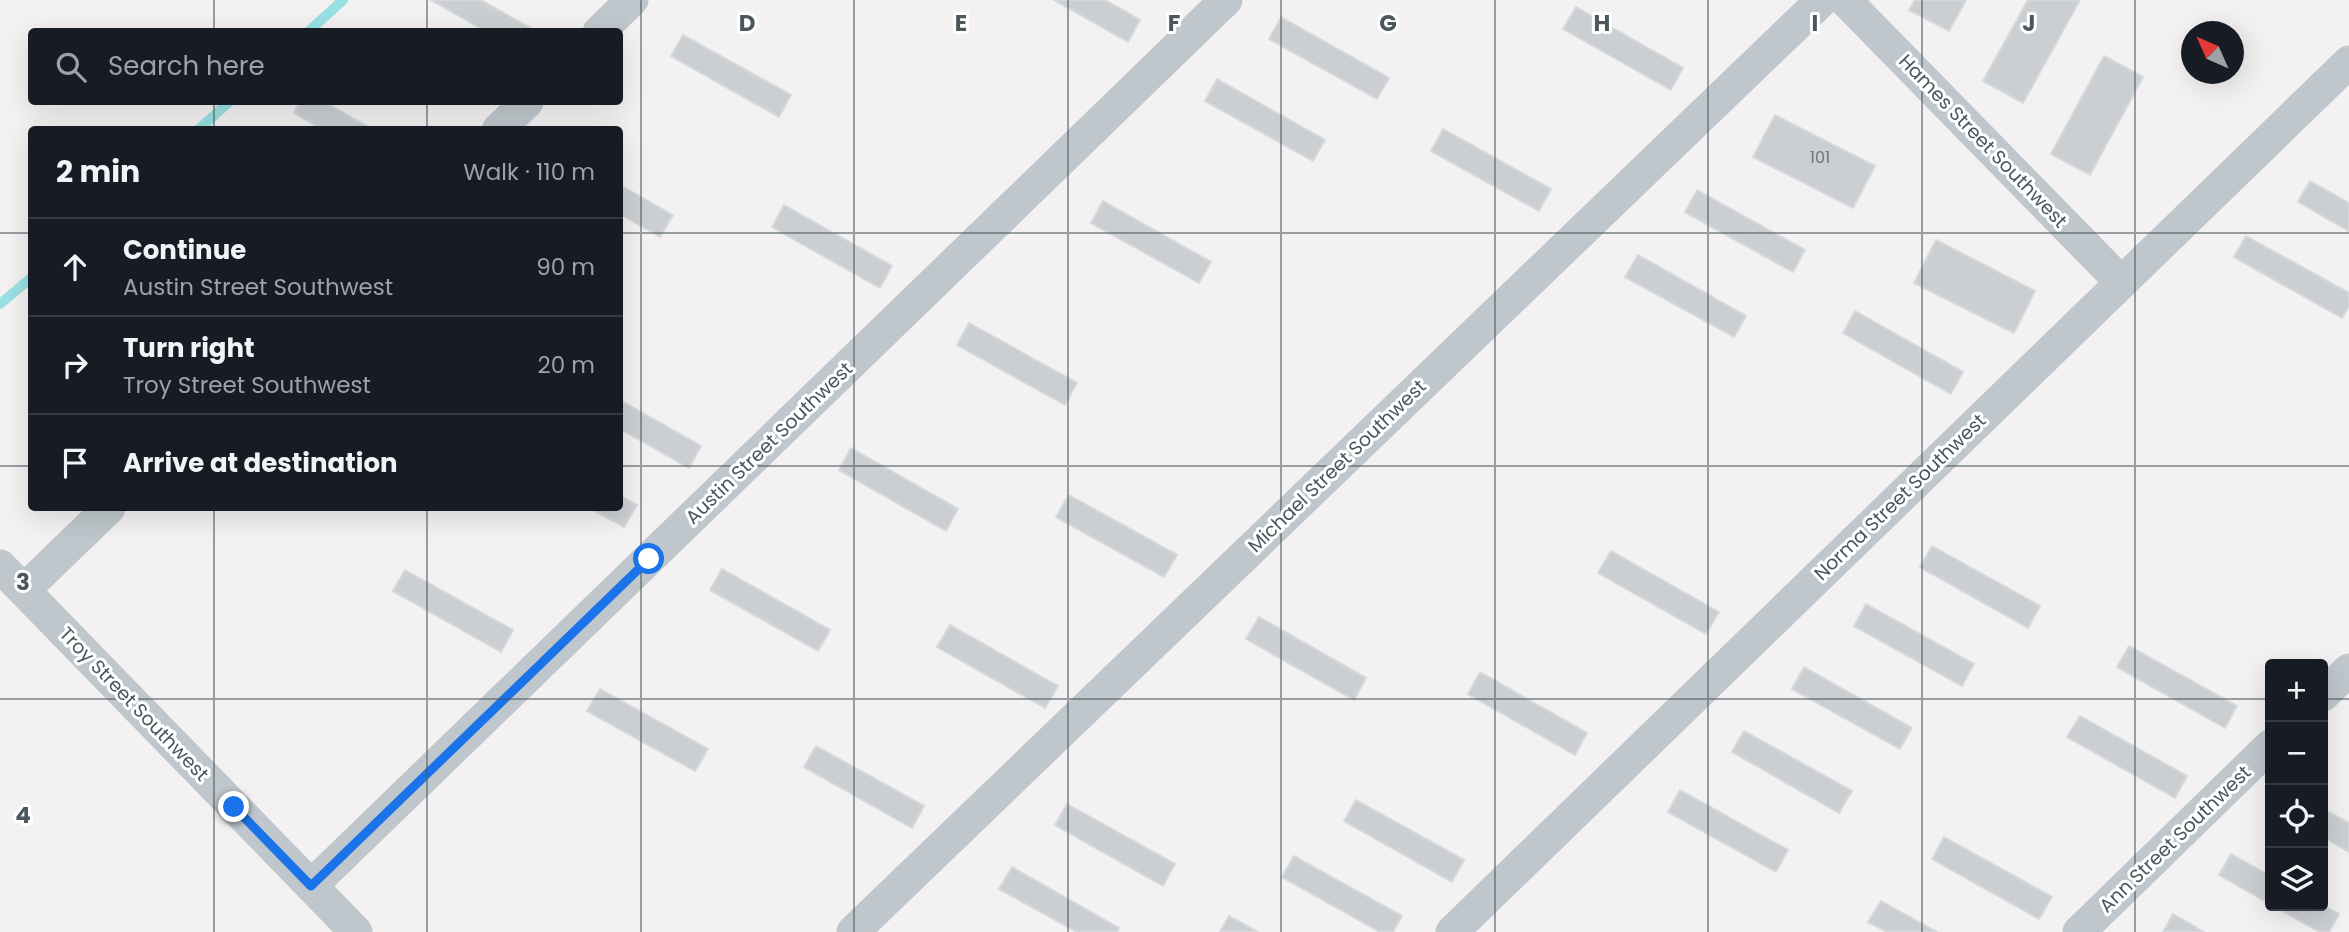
<!DOCTYPE html>
<meta charset="utf-8">
<style>
:root{--surface:#171b24;--page:#20242c;--text:#f1f3f6;--muted:#9ea1a6;--line:#363941}
body{margin:0;font-family:Poppins,sans-serif;background:var(--page);color:var(--text)}
.controls{position:absolute;right:21px;bottom:21px;display:grid;overflow:hidden;border-radius:7px;box-shadow:0 7px 28px #0002}
.controls button{width:63px;height:63px;display:grid;place-items:center;padding:0;border:0;border-bottom:2px solid var(--line);background:var(--surface);color:var(--text);font:35px sans-serif}
.compass{position:absolute;left:2181px;top:21px;width:63px;height:63px;border-radius:50%;background:var(--surface);box-shadow:0 7px 28px #0002;rotate:315deg}
.stop{position:absolute;width:21px;height:21px;margin:-16px;border:5px solid #1a73e8;border-radius:50%;background:#fff}
.stop.end{background:#1a73e8;border-color:#fff;box-shadow:0 2px 7px #0008}
.list{margin:0;padding:0;list-style:none}
h2{display:flex;justify-content:space-between;align-items:center;height:91px;margin:0;padding:0 28px;font-size:30px}
h2 small{font-size:23px;font-weight:400;color:var(--muted)}
.list li{display:grid;grid-template-columns:46px 1fr auto;gap:21px;align-items:center;box-sizing:border-box;height:98px;padding:0 28px;border-top:2px solid var(--line)}
.list b{display:block;font-size:26px;white-space:nowrap}
.list p{margin:0;font-size:23px;white-space:nowrap;color:var(--muted)}
.list em{font-size:23px;font-style:normal;color:var(--muted)}
.icon{flex:none;width:38px;height:38px;fill:none;stroke:currentColor;stroke-width:2;stroke-linecap:round;stroke-linejoin:round}
.map{position:relative;flex:none;width:2349px;height:932px;overflow:hidden}
.search{position:absolute;background:var(--surface);box-shadow:0 7px 28px #0002;left:28px;top:28px;width:595px;height:77px;display:flex;align-items:center;gap:18px;box-sizing:border-box;padding:0 24px;border-radius:7px;color:var(--muted);font-size:26px}
.panel{position:absolute;background:var(--surface);box-shadow:0 7px 28px #0002;left:28px;top:126px;width:595px;height:385px;border-radius:7px}
.map>svg:first-child{display:block}
.lines{fill:none;stroke-linecap:round;stroke-linejoin:round}
.stream{stroke:#99e0e2;stroke-width:10}
.building{fill:#cccfd2;stroke:#d6d9db;stroke-width:2}
.minor{stroke:#bfc7cc;stroke-width:33}
.route{stroke:#1a73e8;stroke-width:9}
.grid{fill:none;stroke:#4b575c;stroke-width:2;stroke-opacity:0.55}
.labels{text-anchor:middle;dominant-baseline:central;stroke-width:6;stroke-linejoin:round;paint-order:stroke}
.number-label{font-size:16px;fill:#6b757a}
.street-label{font-size:19px;fill:#4b575c;stroke:#fff}
.grid-label{font-size:23px;text-anchor:middle;font-weight:bold;fill:#4b575c;stroke:#fff;stroke-width:6;stroke-linejoin:round;paint-order:stroke}
</style>
<div class="map">
<svg width="2349" height="932" viewBox="0 0 2349 932">
<rect width="100%" height="100%" fill="#f3f1f2"/>
<g class="lines">
<path class="stream" d="M308,32L343,0
M198,130L229,102
M0,304L32,277"/>
</g>
<path class="building" d="M431,0H481L534,30L533,32H487Z
M1054,0H1105L1140,20L1128,42Z
M1915,0H1966L1949,31L1909,10Z
M2028,0H2080L2023,103L1983,81Z
M1576,7L1683,68L1671,90L1563,29Z
M1281,17L1389,78L1377,99L1269,39Z
M683,35L791,95L779,117L671,56Z
M2104,56L2143,77L2090,175L2051,154Z
M1217,79L1325,140L1313,161L1205,101Z
M300,102H324L374,130H323L294,113Z
M1775,115L1875,166L1853,208L1753,157Z
M1443,129L1551,189L1539,211L1431,151Z
M2310,181L2349,203V231L2298,202Z
M620,185L673,215L660,237L620,214Z
M1697,190L1805,250L1793,272L1685,212Z
M1103,201L1211,262L1199,283L1091,223Z
M784,205L892,266L880,288L772,227Z
M2246,236L2349,293V306L2342,318L2234,257Z
M1936,240L2035,291L2014,333L1914,283Z
M1638,255L1746,316L1734,337L1625,277Z
M1855,311L1963,372L1951,394L1843,333Z
M969,323L1077,383L1065,405L957,345Z
M620,400L701,446L689,468L620,429Z
M851,448L958,509L946,531L839,470Z
M1069,495L1177,555L1164,577L1056,517Z
M620,496L637,505L624,527L589,508H620Z
M1932,546L2040,606L2028,628L1920,567Z
M1611,551L1719,612L1706,634L1598,573Z
M722,569L830,630L818,651L710,590Z
M405,570L513,630L501,652L393,591Z
M1866,604L1974,664L1962,686L1854,626Z
M1259,617L1366,678L1354,700L1246,639Z
M950,625L1058,686L1045,708L937,647Z
M2129,646L2237,706L2225,728L2117,667Z
M1804,667L1912,728L1900,749L1792,689Z
M1480,672L1587,733L1575,755L1468,694Z
M600,689L708,749L695,771L587,711Z
M2080,716L2187,776L2175,798L2067,737Z
M1744,731L1852,791L1839,813L1732,752Z
M816,746L924,806L912,828L804,767Z
M1680,790L1788,850L1776,872L1668,812Z
M1356,800L1464,860L1452,882L1344,821Z
M1067,804L1175,864L1163,886L1055,825Z
M2323,809L2349,823V852L2323,837Z
M1944,837L2052,897L2039,919L1932,859Z
M2231,854L2270,876V904L2219,875Z
M1294,856L1402,916L1393,932H1380L1282,877Z
M1012,867L1119,928L1117,932H1077L999,889Z
M1881,901L1937,932H1887L1868,922Z
M2323,905L2339,914L2329,932H2320L2273,906Z
M2173,914L2204,932H2163Z
M1229,916L1258,932H1220Z"/>
<g class="lines">
<path class="minor" d="M1845,0L2121,282
M599,32L632,0
M498,130L527,102
M0,566L356,932
M24,590L109,508
M2323,695L2349,670
M311,886L1226,0
M853,932L1822,0
M1452,932L2349,62
M2079,932L2270,746"/>
</g>
<g class="lines">
<path class="route" d="M234,807L311,886L649,559"/>
</g>
<path class="grid" d="M214,0V32M427,0V32M641,0V932M854,0V932M1068,0V932M1281,0V932M1495,0V932M1708,0V932M1922,0V932M2135,0V932M214,102V130M427,102V130M0,233H32M620,233H2349M0,466H32M620,466H2349M214,508V932M427,508V932M0,699H2270M2323,699H2349"/>
<g class="labels">
<g class="number-label">
<text x="1820" y="157">101</text>
</g>
<g class="street-label">
<text transform="translate(1983 141) rotate(46)">Hames Street Southwest</text>
<text transform="translate(769 443) rotate(-44)">Austin Street Southwest</text>
<text transform="translate(1337 466) rotate(-44)">Michael Street Southwest</text>
<text transform="translate(1900 497) rotate(-44)">Norma Street Southwest</text>
<text transform="translate(134 704) rotate(46)">Troy Street Southwest</text>
<text transform="translate(2175 839) rotate(-44)">Ann Street Southwest</text>
</g>
</g>
<g class="grid-label">
<text x="747" y="31">D</text>
<text x="961" y="31">E</text>
<text x="1174" y="31">F</text>
<text x="1388" y="31">G</text>
<text x="1602" y="31">H</text>
<text x="1815" y="31">I</text>
<text x="2029" y="31">J</text>
<text x="23" y="590">3</text>
<text x="23" y="823">4</text>
</g>
</svg>
<div class="controls">
<button>+</button>
<button>−</button>
<button><svg class="icon" aria-label="locate" viewBox="0 0 24 24"><circle cx="12" cy="12" r="6"/><path d="M12 2v4M12 18v4M2 12h4M18 12h4"/></svg></button>
<button><svg class="icon" aria-label="layers" viewBox="0 0 24 24"><path d="M12 4l9 5-9 5-9-5zM3 14l9 5 9-5"/></svg></button>
</div>
<svg class="compass" viewBox="-18 -18 36 36"><path d="M0-13l5 13h-10z" fill="#e53935"/><path d="M0 13l5-13h-10z" fill="#9ea1a6"/></svg>
<div class="stop" style="left:649px;top:559px"></div>
<div class="stop end" style="left:234px;top:807px"></div>
<div class="search"><svg class="icon" aria-label="search" viewBox="0 0 24 24"><circle cx="10" cy="10" r="6"/><path d="M15 15l6 6"/></svg>Search here</div>
<section class="panel">
<h2>2 min<small>Walk · 110 m</small></h2>
<ul class="list">
<li><svg class="icon" aria-label="ahead" viewBox="0 0 24 24"><path d="M12 20V5M6 11l6-6 6 6"/></svg><div><b>Continue</b><p>Austin Street Southwest</p></div><em>90 m</em></li>
<li><svg class="icon" aria-label="right" viewBox="0 0 24 24"><path d="M7 20v-9h11M14 6l5 5-5 5"/></svg><div><b>Turn right</b><p>Troy Street Southwest</p></div><em>20 m</em></li>
<li><svg class="icon" aria-label="arrive" viewBox="0 0 24 24"><path d="M6 21V4h12l-3 4 3 4H6"/></svg><div><b>Arrive at destination</b></div></li>
</ul>
</section>
</div>
